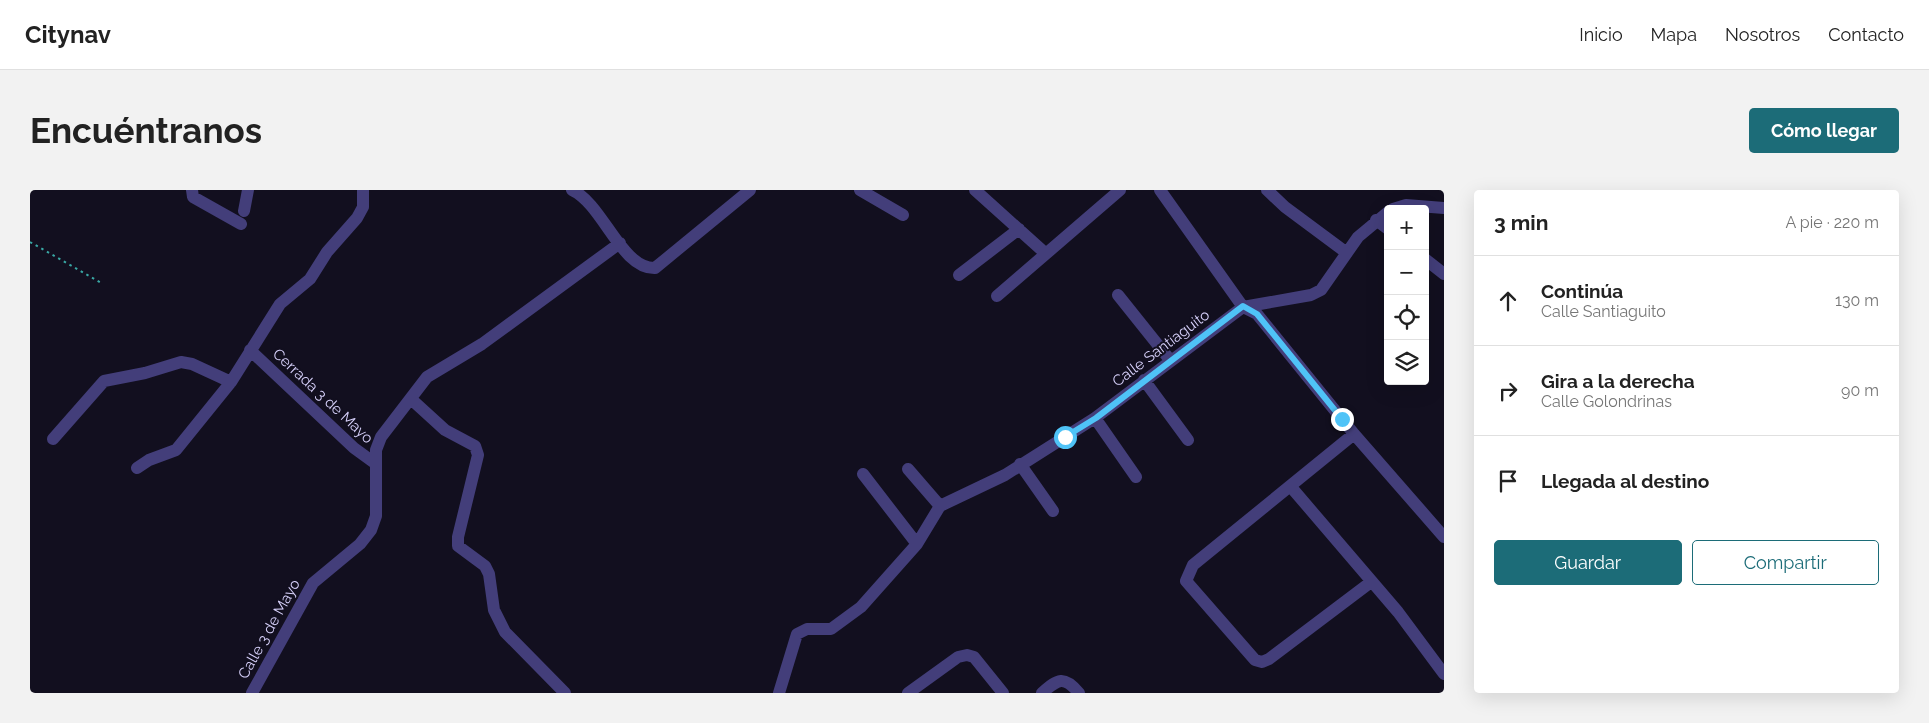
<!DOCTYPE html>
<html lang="es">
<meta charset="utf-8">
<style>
:root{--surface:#fff;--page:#f2f2f2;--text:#222;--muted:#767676;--line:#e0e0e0;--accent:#1c6c78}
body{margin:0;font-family:Raleway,sans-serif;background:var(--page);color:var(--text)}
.controls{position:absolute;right:15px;top:15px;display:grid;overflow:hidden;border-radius:5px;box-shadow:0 5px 20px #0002}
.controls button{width:45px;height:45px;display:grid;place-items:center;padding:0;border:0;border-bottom:1px solid var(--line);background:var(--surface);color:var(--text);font:25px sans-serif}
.stop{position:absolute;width:15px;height:15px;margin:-11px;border:4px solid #4fc3f7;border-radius:50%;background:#fff}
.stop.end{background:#4fc3f7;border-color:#fff;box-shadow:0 1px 5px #0008}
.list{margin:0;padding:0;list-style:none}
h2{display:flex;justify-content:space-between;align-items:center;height:65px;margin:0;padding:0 20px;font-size:21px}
h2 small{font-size:16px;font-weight:400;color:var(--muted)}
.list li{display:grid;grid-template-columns:32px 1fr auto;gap:15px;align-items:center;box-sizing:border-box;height:90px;padding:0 20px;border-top:1px solid var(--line)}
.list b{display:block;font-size:19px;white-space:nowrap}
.list p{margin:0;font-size:16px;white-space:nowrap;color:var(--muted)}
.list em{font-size:16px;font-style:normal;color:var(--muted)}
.actions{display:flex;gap:10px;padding:15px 20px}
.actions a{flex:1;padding:11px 0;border:1px solid var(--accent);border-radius:5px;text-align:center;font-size:18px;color:var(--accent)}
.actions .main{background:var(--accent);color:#fff}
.icon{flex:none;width:28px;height:28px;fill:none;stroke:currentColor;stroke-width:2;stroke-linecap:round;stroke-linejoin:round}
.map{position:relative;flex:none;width:1414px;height:503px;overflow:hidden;border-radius:5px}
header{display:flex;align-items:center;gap:30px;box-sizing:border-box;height:70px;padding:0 25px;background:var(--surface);border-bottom:1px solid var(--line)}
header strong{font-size:24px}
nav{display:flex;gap:28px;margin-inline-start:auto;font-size:18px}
.intro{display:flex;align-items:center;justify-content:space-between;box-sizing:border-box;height:120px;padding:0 30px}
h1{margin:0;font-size:35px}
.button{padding:12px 22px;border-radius:5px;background:var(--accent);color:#fff;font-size:18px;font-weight:700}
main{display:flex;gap:30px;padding:0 30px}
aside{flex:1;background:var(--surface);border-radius:5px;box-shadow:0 5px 20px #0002}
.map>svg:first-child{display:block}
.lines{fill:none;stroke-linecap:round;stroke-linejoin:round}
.path{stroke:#39a7a4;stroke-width:2;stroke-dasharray:2.5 4;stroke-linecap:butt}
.minor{stroke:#433e7a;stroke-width:12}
.route{stroke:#4fc3f7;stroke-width:6}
.labels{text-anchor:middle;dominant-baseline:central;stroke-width:4;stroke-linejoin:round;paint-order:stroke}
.street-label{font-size:15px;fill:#d7d1fb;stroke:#120f1f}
</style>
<header>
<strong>Citynav</strong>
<nav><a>Inicio</a><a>Mapa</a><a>Nosotros</a><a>Contacto</a></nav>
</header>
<div class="intro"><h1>Encuéntranos</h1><a class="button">Cómo llegar</a></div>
<main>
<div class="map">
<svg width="1414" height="503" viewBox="0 0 1414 503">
<rect width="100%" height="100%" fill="#120f1f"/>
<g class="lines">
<path class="path" d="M0,52L73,94"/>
<path class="minor" d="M162,0L163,7L211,34
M542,0C573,14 591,79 625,78L720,0
M830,0L873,25
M945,0L1015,63
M1130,0L1213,117L1227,124L1324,244L1414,347
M1237,0L1255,17L1317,63
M1363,19L1376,15L1414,18
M214,21L218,0
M1346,30L1358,39
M1395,69L1414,84
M929,85L989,39
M1088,105L1140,170
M967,106L1090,0
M220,160L324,258L346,274
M1114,190L1158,250
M381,209L415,240L445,256L448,265L428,347V356L455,376L459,384L464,420L475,442L535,503
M1065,228L1106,287
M1324,244L1163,375L1156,391L1225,470L1232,472L1239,469L1341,392
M23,249L74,191L115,183L151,172L162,174L201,192
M990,274L1023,321
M107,278L119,270L146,260L201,192L250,114L280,89L297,62L327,28L333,17V0
M878,279L910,316
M833,284L887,354
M1261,297L1368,422L1414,484
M910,316L975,285L1065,228L1213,117L1281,105L1291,100L1328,47L1358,22
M222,503L283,393L330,354L341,340L346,326V260L351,247L397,187L452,154L590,53
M749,503L767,444L777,439H801L831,417L887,354L910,316
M878,503L928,467L937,465L944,467L973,503
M1012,503C1028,489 1034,485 1049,503"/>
</g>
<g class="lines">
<path class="route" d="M1035,247L1066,228L1213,116L1227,124L1312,229"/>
</g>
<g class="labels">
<g class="street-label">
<text transform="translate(1131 158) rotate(-37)">Calle Santiaguito</text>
<text transform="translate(293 206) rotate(43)">Cerrada 3 de Mayo</text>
<text transform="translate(239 439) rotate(-61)">Calle 3 de Mayo</text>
</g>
</g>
</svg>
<div class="controls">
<button>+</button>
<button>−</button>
<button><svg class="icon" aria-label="locate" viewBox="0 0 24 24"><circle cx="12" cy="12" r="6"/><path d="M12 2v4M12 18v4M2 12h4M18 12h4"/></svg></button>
<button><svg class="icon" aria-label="layers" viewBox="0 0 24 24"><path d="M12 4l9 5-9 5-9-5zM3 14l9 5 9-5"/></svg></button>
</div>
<div class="stop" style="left:1035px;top:247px"></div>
<div class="stop end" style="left:1312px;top:229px"></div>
</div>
<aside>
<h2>3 min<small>A pie · 220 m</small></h2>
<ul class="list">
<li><svg class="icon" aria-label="ahead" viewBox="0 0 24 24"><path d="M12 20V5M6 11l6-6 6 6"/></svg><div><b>Continúa</b><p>Calle Santiaguito</p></div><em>130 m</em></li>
<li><svg class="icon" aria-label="right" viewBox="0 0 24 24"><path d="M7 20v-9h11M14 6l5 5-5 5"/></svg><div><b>Gira a la derecha</b><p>Calle Golondrinas</p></div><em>90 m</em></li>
<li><svg class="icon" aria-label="arrive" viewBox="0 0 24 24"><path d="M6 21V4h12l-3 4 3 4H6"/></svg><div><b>Llegada al destino</b></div></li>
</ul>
<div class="actions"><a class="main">Guardar</a><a>Compartir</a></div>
</aside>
</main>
